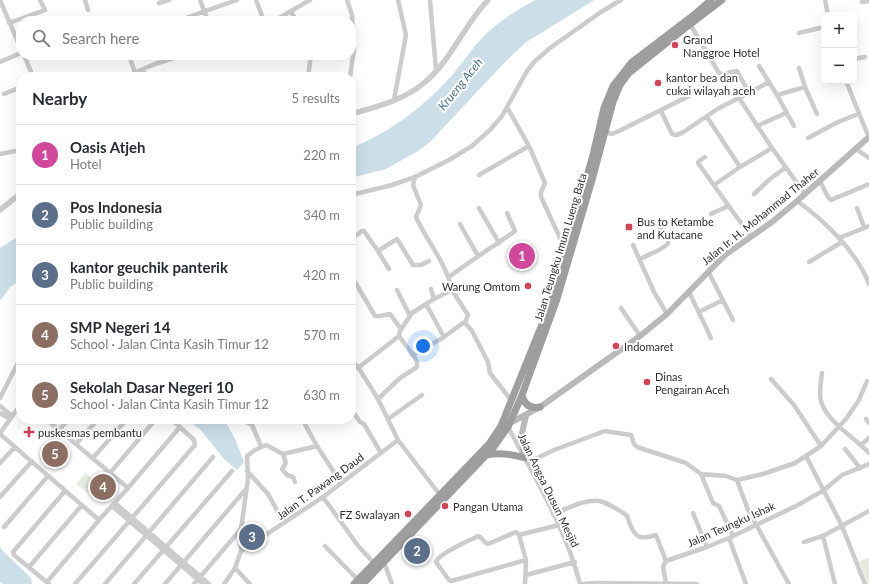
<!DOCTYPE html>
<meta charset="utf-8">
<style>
:root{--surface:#fff;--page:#f2f2f3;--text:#2b2b33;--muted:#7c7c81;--line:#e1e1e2;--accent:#d44254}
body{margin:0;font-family:Lato,sans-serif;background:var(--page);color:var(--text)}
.controls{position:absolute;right:12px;top:12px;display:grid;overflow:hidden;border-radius:8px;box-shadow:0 4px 16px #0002}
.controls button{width:36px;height:36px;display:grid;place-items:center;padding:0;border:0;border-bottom:1px solid var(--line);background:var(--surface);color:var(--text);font:20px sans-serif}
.you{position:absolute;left:423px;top:346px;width:14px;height:14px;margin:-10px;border:3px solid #fff;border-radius:50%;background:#1a73e8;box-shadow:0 0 0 6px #1a73e833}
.badge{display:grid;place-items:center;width:26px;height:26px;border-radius:50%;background:var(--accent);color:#fff;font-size:13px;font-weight:700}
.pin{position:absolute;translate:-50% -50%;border:2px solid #fff;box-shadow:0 1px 4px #0006}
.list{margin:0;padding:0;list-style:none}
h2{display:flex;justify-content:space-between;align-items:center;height:52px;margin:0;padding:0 16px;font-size:17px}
h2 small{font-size:13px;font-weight:400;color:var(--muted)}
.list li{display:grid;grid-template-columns:26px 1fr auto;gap:12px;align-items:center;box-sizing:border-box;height:60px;padding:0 16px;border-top:1px solid var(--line)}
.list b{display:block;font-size:15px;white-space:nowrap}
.list p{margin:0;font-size:13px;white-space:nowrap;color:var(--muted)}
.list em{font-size:13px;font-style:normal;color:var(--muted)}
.icon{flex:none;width:22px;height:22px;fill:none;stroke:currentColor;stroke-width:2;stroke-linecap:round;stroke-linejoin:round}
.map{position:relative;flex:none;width:869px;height:584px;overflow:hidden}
.search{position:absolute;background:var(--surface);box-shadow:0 4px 16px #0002;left:16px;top:16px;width:340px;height:44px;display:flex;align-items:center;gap:10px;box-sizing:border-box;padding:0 14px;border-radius:16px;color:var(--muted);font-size:15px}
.panel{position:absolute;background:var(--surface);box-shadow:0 4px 16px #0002;left:16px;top:72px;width:340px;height:352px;border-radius:16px}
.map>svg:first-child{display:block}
.green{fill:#e5ebde}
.water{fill:#ccdfe9}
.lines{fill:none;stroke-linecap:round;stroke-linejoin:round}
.minor{stroke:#ccc;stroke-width:4.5}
.tertiary{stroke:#ccc;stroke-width:5.5}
.secondary{stroke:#b9b9b9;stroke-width:6}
.trunk{stroke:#9e9e9e;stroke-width:7}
.poi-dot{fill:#d44254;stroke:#fff;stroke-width:1.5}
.labels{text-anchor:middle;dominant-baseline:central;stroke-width:4;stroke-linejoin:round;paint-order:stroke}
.poi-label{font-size:11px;fill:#2f2f2f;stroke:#fff;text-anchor:start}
.street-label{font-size:11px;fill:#2f2f2f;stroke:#fff}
.water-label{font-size:12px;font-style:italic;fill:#457289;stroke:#fff}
</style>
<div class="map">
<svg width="869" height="584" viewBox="0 0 869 584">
<rect width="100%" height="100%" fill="#fff"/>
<path class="green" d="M53,444L66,455L56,466L44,455Z
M86,473L97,482L88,493L76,484Z
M869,558V584H868L859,561Z"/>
<path class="water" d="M535,0H594L525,43L505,62L430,142L418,151L386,169L351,178V148C391,132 426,105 454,73C468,56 480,36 499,23C510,14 523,7 535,0Z
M21,236V280L10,287L0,301V248L14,239Z
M185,419H224L235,439L244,462L237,470L223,458L200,429Z
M0,545L1,549L31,578L32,584H3L0,582Z"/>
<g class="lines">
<path class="minor" d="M0,0L21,49
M85,0L88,10
M200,0L208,21
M256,0L264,21
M347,0L352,15L354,49L350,77
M430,0L436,70
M825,0L828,15
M862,2L869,1
M159,3L169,0
M291,11L296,21
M177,21L237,0
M274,21L310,0
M9,23L45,10L40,0
M799,33L824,27
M24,55L33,77
M129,55L135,73
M854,59L865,57
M0,62L21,53
M759,66L777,95L794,126
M799,68L805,87
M144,69V77
M124,77L155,64L183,55
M308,77L311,55
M846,81L869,138
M749,93L769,82
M4,94L21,87
M777,95L805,87L817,114
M739,98L772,148L805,194
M394,100L406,35L398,0
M507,107L529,146L545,183L541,192V197L561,240L567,245
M661,111L672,134L676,135L682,133L719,108L749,93L737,71L723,74L719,73L690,24
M707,117L740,167
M757,126L786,113
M603,131L612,134L619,131L689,96
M808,138L838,122L858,114
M856,149L869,158
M0,154L21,150
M705,157L699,161L698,163L751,237
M479,175L529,146
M415,177L413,185L421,205L416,217C427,242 446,262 452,290L434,299
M820,181L828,197L831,200L869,184
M714,185L740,167L772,148
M754,194L770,179L785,168
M351,195L392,185L415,177L449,160L472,146L490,130L502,116L527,71L534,62L550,48L601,12L621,0
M797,201C824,220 857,252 869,284
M479,208L499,243
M857,208L864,227
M711,214L728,206
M460,224L478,256
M839,238L869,226
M351,239L362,231H364L378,251L389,269
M633,245L654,292L667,314
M378,251L397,239L413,265H421L429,261
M640,259L659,250L668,244V241L660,227
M809,262L842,242
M708,271L733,320
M351,275L375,316H380L390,314L401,329
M449,277C470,261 493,247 515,231L507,213
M397,290L410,316
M452,290L468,315L465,323
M689,292L711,338
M426,304L434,299L431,289
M621,308L640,336
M699,312L723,300
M465,323L472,331L488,362L490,373L511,400
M444,337L426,304L412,313L400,331L399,336L413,355L444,337L463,323H465
M351,359L360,370L378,399L398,440L440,495
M358,368L399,336
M822,373C821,383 818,395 822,404C829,423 855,438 869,453
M771,379L794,405L821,446
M0,398L21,357
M378,399L400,378L417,367V362L413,355
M21,404L1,432V435L99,520L128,488L46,419
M0,406L12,416
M351,409L360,422L364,424L381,453
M0,413L10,419
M240,419L252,425L261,446
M302,419L317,446L341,483
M388,419L422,395
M866,419L869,423
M508,427L522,453
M59,430L69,419
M76,444L98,419
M861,445L869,438
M845,449L860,468
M283,454L286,463L282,469L287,475L293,477L295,482
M806,456L842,526L865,584
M93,458L127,419
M527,462C548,501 569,541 580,584
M0,463L15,447
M527,463L554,450L605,431L631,435L634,444L637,447L686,463L701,474L726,476L737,480L763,474L795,463L821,446L846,419L859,400L867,381
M247,471L268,494L284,523
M110,473L156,419
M701,474L713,503L719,506L733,536
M737,480L748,510L789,584
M128,488L180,427
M824,490L842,475L869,464
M0,497L32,461
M323,497L359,547L374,563
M115,503L209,584
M112,506L203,584
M693,513L707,547
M553,514C567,509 584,499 600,501C605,502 623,512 627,516C628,518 629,522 630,524C636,540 642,539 656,535L666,561
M4,527L48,476
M519,535L559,525
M823,536L835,584
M729,538L746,584
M804,542L823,536L869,511
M325,546L358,580
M241,551V529L248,479L247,456L255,450L266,445L283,454L317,446
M384,562L392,584
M29,567L82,505
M235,568L250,584
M526,575L575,562
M47,582L99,520
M666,583L663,567L666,561L707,547L729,538L798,505L824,490
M49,584L14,555L13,552L65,491
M75,584L195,445L194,440L171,419
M105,584L213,457
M134,584L232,471
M165,584L246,489
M194,584L241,529
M224,584L235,568L241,551L323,497L398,440
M525,584L526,560L519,535L516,532L488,544C483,543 483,537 478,536C469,541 439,553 436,562L449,580L451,581L526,560
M583,584L597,583L697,584"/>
<path class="tertiary" d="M351,114C376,107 404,100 424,83C451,61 464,25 488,0
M0,210L21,193"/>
<path class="secondary" d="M510,423L540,407L640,336L667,314L725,255L772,222L797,201L869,137
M523,455L522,433L526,416"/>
<path class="trunk" d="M522,395C524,405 530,409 540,407
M486,455C500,452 512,454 525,458
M354,584L489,444L501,426L551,302L593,155L604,108L613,86L632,62L695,14L711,0
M363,584L493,448L508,427L522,395L557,299L592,180L613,102L620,85L629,73L684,29L722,0"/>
</g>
<g class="poi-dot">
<circle cx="675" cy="45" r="4"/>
<circle cx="658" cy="83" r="4"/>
<rect x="625" y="223" width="8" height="8" rx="2"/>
<circle cx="528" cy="286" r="4"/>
<circle cx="616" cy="346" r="4"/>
<circle cx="647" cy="382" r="4"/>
<path d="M27 426h4v4h4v4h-4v4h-4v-4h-4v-4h4z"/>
<circle cx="445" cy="506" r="4"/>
<circle cx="408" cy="514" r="4"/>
</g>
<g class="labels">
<g class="poi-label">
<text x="683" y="39">Grand<tspan x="683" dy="13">Nanggroe Hotel</tspan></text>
<text x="666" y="77">kantor bea dan<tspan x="666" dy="13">cukai wilayah aceh</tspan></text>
<text x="637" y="221">Bus to Ketambe<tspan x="637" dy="13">and Kutacane</tspan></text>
<text x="520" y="286" text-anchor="end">Warung Omtom</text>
<text x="624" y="346">Indomaret</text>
<text x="655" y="376">Dinas<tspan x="655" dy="13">Pengairan Aceh</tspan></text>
<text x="38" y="432">puskesmas pembantu</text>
<text x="453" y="506">Pangan Utama</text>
<text x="400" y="514" text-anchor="end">FZ Swalayan</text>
</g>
<g class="street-label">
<text transform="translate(760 216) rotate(-39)">Jalan Ir. H. Mohammad Thaher</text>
<text transform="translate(560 247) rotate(-73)">Jalan Teungku Imum Lueng Bata</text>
<text transform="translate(320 486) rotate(-36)">Jalan T. Pawang Daud</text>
<text transform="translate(549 490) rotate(64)">Jalan Angsa Dusun Mesjid</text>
<text transform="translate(731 524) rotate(-24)">Jalan Teungku Ishak</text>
</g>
<g class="water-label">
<text transform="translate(460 84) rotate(-51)">Krueng Aceh</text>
</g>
</g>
</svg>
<div class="controls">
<button>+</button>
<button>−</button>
</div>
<div class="you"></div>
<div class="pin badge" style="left:522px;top:256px;background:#d1479c">1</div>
<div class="pin badge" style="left:417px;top:551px;background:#5c6f8a">2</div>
<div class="pin badge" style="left:252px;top:537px;background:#5c6f8a">3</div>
<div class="pin badge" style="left:103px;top:487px;background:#8d6e63">4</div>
<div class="pin badge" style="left:55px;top:454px;background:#8d6e63">5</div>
<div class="search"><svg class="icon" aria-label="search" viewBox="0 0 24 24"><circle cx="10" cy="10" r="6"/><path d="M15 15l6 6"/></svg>Search here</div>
<section class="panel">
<h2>Nearby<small>5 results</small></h2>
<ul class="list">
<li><span class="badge" style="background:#d1479c">1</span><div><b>Oasis Atjeh</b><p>Hotel</p></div><em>220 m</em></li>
<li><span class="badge" style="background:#5c6f8a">2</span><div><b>Pos Indonesia</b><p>Public building</p></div><em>340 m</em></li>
<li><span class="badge" style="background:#5c6f8a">3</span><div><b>kantor geuchik panterik</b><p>Public building</p></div><em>420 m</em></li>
<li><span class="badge" style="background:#8d6e63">4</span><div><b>SMP Negeri 14</b><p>School · Jalan Cinta Kasih Timur 12</p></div><em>570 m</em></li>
<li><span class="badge" style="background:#8d6e63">5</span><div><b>Sekolah Dasar Negeri 10</b><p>School · Jalan Cinta Kasih Timur 12</p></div><em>630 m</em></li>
</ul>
</section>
</div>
